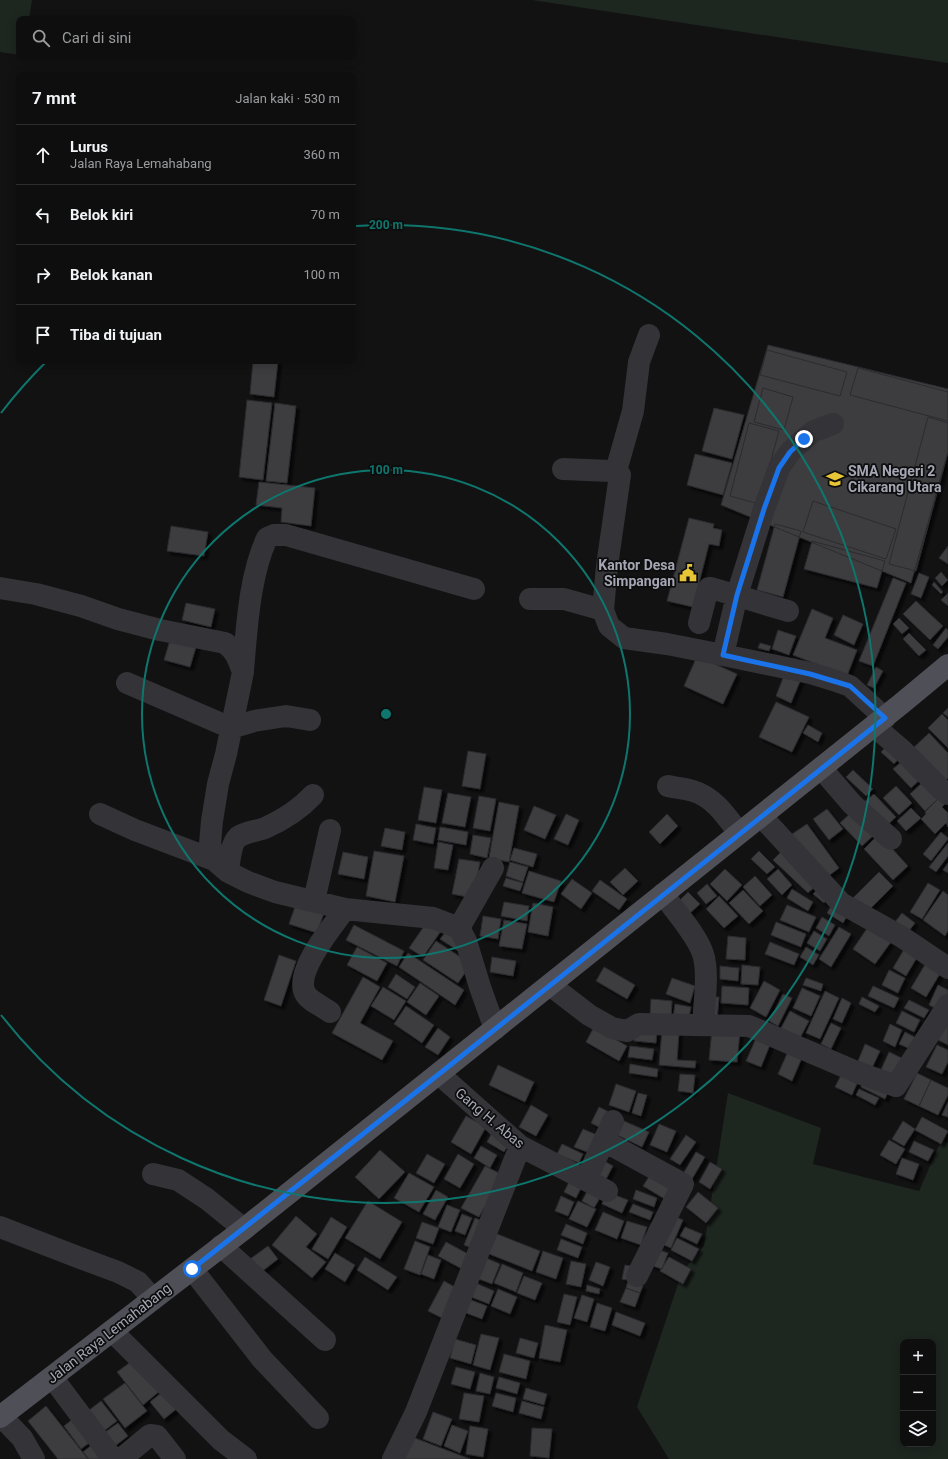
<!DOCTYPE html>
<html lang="id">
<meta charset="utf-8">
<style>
:root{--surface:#0e0e0e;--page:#1c1c1c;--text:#f1f3f6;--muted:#9b9c9e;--line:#2e2e2e}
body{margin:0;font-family:Roboto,sans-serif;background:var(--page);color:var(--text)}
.controls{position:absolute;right:12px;bottom:12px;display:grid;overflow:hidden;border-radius:8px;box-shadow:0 2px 10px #0003}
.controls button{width:36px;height:36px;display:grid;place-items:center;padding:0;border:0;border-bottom:1px solid var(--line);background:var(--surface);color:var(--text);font:20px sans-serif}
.stop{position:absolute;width:12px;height:12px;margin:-9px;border:3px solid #1a73e8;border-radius:50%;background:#fff}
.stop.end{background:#1a73e8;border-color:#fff;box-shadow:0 1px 4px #0008}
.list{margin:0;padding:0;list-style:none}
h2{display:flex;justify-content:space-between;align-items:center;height:52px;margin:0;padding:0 16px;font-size:17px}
h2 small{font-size:13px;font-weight:400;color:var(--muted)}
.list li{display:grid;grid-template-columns:26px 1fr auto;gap:12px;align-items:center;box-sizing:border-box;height:60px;padding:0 16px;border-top:1px solid var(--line)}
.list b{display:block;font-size:15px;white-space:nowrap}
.list p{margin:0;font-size:13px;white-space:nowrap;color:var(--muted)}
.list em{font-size:13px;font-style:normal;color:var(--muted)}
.icon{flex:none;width:22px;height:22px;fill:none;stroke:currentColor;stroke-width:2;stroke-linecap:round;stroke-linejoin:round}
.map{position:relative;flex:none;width:948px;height:1459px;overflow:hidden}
.search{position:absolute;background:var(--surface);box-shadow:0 2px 10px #0003;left:16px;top:16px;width:340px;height:44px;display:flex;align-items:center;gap:10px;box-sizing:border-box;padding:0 14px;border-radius:8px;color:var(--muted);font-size:15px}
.panel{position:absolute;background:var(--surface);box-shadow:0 2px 10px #0003;left:16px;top:72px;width:340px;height:292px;border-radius:8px}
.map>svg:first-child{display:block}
.green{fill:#1e2620;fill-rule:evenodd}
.building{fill:#3c3c40;stroke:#2c2c2f;filter:url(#shadow)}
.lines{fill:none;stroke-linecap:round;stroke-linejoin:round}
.minor{stroke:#333338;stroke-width:22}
.major{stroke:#4f5057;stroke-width:22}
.route{stroke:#1a73e8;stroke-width:5}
.ring{fill:none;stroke:#0f766e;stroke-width:2}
.labels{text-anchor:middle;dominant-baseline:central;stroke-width:3.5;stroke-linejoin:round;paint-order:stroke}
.poi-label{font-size:14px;font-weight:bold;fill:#a4a6b3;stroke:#0d0d0e;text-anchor:start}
.street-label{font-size:14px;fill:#a4a6b3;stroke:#0d0d0e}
.centre{fill:#0f766e;stroke:#0d0d0e;stroke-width:2}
.ring-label{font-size:12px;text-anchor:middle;font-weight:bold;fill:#0f766e;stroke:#0d0d0e;stroke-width:3.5;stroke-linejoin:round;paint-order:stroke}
</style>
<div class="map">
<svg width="948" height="1459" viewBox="0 0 948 1459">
<defs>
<filter id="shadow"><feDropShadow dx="3.5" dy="3.5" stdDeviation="1" flood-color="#0009"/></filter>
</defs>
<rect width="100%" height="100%" fill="#121213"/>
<path class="green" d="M0,0H32L29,19H19V55L0,52Z
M532,0H948V63Z
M728,1093L821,1128L813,1164L919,1191L941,1141L948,1143V1459H669L637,1407L682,1272L704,1246ZM903,1342H933V1444H903Z"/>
<path class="building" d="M768,345L948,389V452L911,583L721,505Z
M767,350L847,372L840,396L760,375Z
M253,361H278L274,397L250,394Z
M858,368L948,392V421L850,395Z
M763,388L793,397L784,430L754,422Z
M247,400L272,403L263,480L239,477Z
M275,403L296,406L287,483L266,481Z
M714,408L744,415L732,459L702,451Z
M928,417L948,423V452L916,571L889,564Z
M749,423L779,431L759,504L730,496Z
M695,454L732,463L723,495L687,485Z
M259,482L315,488L311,526L281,522L282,508L256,505Z
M813,501L896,529L886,559L803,532Z
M689,518L714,524L713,528L722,530L719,546L709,544L693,607L667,601Z
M775,524L801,531L783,597L757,590Z
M171,526L208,532L204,556L167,551Z
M812,541L885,561L877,588L804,569Z
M948,546V564L939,558Z
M941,572L948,580L942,586L935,578Z
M919,573L929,577L921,598L911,594Z
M893,578L906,583L873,666L859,661Z
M934,582L943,592L941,594L932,585Z
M948,593V606L941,600Z
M916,601L943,626L930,640L903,614Z
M186,603L215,609L211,627L182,620Z
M812,609L833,618L825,638L857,650L847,676L793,655Z
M843,615L863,624L854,645L834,635Z
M899,618L909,628L902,634L893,624Z
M946,628L948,630V637L938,649L933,645Z
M778,630L796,636L789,655L772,649Z
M909,633L926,650L919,656L903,639Z
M171,637L197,644L190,667L164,660Z
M760,643L771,646L769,651L758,648Z
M697,656L737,674L723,704L684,686Z
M876,667L883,671L874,688L867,685Z
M785,673L801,679L791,703L776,696Z
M776,702L809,717L792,752L759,737Z
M948,708V717L943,713Z
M942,714L948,720V748L928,728Z
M808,725L822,733L818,742L803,733Z
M929,733L948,753V778L942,784L910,751Z
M891,742L903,754L894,764L881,752Z
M468,751L486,754L480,789L462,786Z
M907,757L924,776L911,788L893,769Z
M853,770L873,789L866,796L846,777Z
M924,781L939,798L925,811L910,794Z
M896,786L912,803L899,815L883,798Z
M424,787L442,790L436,823L418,820Z
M448,793L471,797L465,827L442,823Z
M874,794L896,817L885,827L863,803Z
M479,796L496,799L490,831L473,828Z
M941,796L947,802L942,807L948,813V827L946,823L935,834L921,819L926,814L925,812Z
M499,802L519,806L509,862L489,858Z
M534,806L556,815L545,839L524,830Z
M911,808L921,818L906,831L897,821Z
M827,809L843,829L829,840L813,819Z
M854,810L876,833L862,846L840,823Z
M566,814L579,820L568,845L554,839Z
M667,814L678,826L660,844L649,832Z
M416,824L436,828L433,844L413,840Z
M807,824L839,868L822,881L789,836Z
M440,827L468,832L466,845L438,840Z
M385,828L405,832L402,850L381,846Z
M941,832L948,838V839L931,861L923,854Z
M879,834L908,866L893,880L864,849Z
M473,835L491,838L487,858L470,854Z
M438,842L453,845L448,870L434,868Z
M948,843V856L936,872L929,867Z
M514,848L537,854L533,867L510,860Z
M785,848L820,882L808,893L773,860Z
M374,851L404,856L395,902L366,896Z
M759,851L775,867L767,874L751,859Z
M343,852L368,857L364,879L338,874Z
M459,859L480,862L473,898L452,894Z
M510,862L528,867L523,882L506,876Z
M948,863V873L943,870Z
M625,868L638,881L623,895L610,882Z
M725,869L742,885L727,901L710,884Z
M778,869L792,885L782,895L767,879Z
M529,871L561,881L554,902L522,893Z
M879,872L893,886L866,913L852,899Z
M755,876L772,895L760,906L743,887Z
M506,878L523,883L520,891L503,886Z
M572,879L592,893L581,909L561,894Z
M600,880L627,899L619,910L592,891Z
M928,883L940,890L922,919L910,912Z
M707,884L717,896L706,904L697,893Z
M821,886L831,894L824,903L813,894Z
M792,889L813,902L808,911L787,898Z
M743,890L763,911L749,924L729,903Z
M943,891L948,895V931L945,936L923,920Z
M688,892L700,904L689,914L677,903Z
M719,896L738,916L724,928L706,909Z
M297,901L325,910L317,933L289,924Z
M504,902L529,906L527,921L501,916Z
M533,903L553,907L548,936L528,932Z
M833,903L849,913L843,923L827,913Z
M787,905L816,917L809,932L780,920Z
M902,913L915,923L905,936L892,926Z
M483,916L501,919L498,939L480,936Z
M822,917L835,925L829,936L816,928Z
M504,920L527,924L522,949L499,946Z
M427,922L441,931L423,957L409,948Z
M776,922L806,934L801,947L771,935Z
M354,925L404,951L397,966L346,940Z
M839,927L851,934L831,967L819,959Z
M868,927L891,942L875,964L853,949Z
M449,928L466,956L440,939Z
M814,931L827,939L820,951L807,943Z
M728,936L746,938L745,960L726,959Z
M436,941L471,964L458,983L423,960Z
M770,942L799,954L794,965L765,954Z
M906,946L919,954L906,976L893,968Z
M357,947L387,963L377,981L347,965Z
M806,947L819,955L813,965L800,957Z
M408,953L464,990L455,1005L399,967Z
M279,955L296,961L281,1006L264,1000Z
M492,957L516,961L513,976L490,972Z
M926,963L941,972L926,997L911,988Z
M742,965L760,967L758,985L741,984Z
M720,966L739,968L738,981L720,979Z
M604,967L635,985L627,999L596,981Z
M889,970L905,978L898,993L882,985Z
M396,974L415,987L407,999L388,987Z
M363,977L380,987L360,1023L393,1041L382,1060L332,1033Z
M672,978L695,986L690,1003L666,994Z
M806,978L823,984L821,991L803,985Z
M764,981L780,990L766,1017L750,1008Z
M420,983L439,996L426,1015L407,1002Z
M938,985L948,990V1001L943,1012L929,1005Z
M722,986L749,988L748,1005L721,1003Z
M873,986L899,998L894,1008L868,996Z
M383,987L406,1001L394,1020L371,1006Z
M802,988L820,996L811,1016L793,1008Z
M825,991L839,998L820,1039L806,1033Z
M783,994L792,998L778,1026L769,1021Z
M707,997H719L717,1021L706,1020Z
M862,997L879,1006L875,1012L859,1004Z
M842,998L851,1003L842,1023L833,1019Z
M651,999L672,1001L671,1017L650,1016Z
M909,1000L929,1010L924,1018L904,1008Z
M675,1004L691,1007L688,1022L673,1019Z
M406,1006L434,1025L422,1043L394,1024Z
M790,1011L809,1021L800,1038L781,1028Z
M902,1011L920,1020L914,1032L896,1023Z
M948,1021V1045L938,1040Z
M831,1023L841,1028L831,1049L821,1044Z
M890,1024L902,1030L895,1047L883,1041Z
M594,1027L627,1046L619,1061L586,1042Z
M636,1027L657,1029L656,1043L634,1041Z
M438,1028L450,1037L438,1055L425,1047Z
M712,1029L740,1031L737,1062L709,1060Z
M662,1031L679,1032L677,1060L696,1061L695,1068L659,1065Z
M905,1032L922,1041L917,1052L899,1044Z
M758,1034L772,1040L761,1067L746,1061Z
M865,1044L880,1051L872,1068L858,1061Z
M937,1045L948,1050V1062L942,1074L926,1067Z
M630,1046L654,1049L652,1060L628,1057Z
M790,1047L804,1053L792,1081L778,1074Z
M889,1052L906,1060L897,1081L879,1074Z
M630,1064L658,1069L657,1077L629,1073Z
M498,1065L534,1082L525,1102L489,1085Z
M843,1071L859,1079L852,1095L835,1087Z
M917,1073L931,1080L919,1106L904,1099Z
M680,1074L695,1075L693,1093L678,1091Z
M866,1076L890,1087L885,1099L861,1087Z
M931,1080L948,1088V1095L938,1115L919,1106Z
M616,1084L636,1091L629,1112L609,1105Z
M859,1089L879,1098L875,1105L856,1095Z
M638,1093L647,1095L641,1116L632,1113Z
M948,1102V1117L942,1115Z
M531,1105L548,1115L536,1136L519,1127Z
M599,1107L613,1114L605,1130L591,1123Z
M466,1116L486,1127L471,1154L451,1142Z
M922,1117L948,1131L941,1144L915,1130Z
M624,1121L649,1132L642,1147L617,1135Z
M903,1121L915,1129L904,1146L892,1139Z
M659,1124L676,1131L667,1152L650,1145Z
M583,1129L597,1135L590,1153L574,1147Z
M493,1131L511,1141L504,1152L487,1142Z
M686,1135L696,1142L680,1165L670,1159Z
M889,1140L905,1149L896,1164L880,1155Z
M914,1141L934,1150L928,1161L909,1152Z
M562,1144L583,1154L579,1163L557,1154Z
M481,1146L497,1155L490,1168L474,1158Z
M380,1150L405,1172L379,1199L355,1177Z
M696,1152L705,1157L692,1179L683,1174Z
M427,1154L445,1164L434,1183L416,1173Z
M458,1154L474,1164L460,1188L444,1179Z
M599,1158L613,1166L605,1181L591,1173Z
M902,1158L919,1164L913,1180L896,1174Z
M710,1162L722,1169L710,1189L699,1182Z
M485,1166L503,1175L479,1217L461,1208Z
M654,1169L678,1184L668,1201L643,1186Z
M409,1173L434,1187L419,1212L394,1198Z
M572,1176L584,1182L576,1198L564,1192Z
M591,1184L604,1191L594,1208L582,1201Z
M436,1190L448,1197L435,1220L423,1214Z
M636,1190L657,1198L654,1207L633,1199Z
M607,1192L628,1200L622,1213L602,1204Z
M698,1192L718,1208L706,1223L686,1207Z
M561,1196L574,1202L568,1216L555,1211Z
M368,1201L402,1222L380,1259L345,1238Z
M578,1201L596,1209L587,1227L569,1219Z
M633,1204L653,1212L650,1220L629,1212Z
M447,1205L460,1210L451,1232L438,1227Z
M603,1212L624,1221L617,1239L595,1230Z
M462,1214L472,1218L465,1235L455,1231Z
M669,1214L683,1220L671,1248L657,1242Z
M296,1216L317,1234L306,1247L326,1262L312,1278L272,1245Z
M331,1217L347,1227L328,1259L312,1249Z
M475,1218L489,1224L479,1251L464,1245Z
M627,1221L647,1227L641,1245L621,1238Z
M422,1222L439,1228L433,1244L416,1238Z
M566,1224L587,1233L583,1244L561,1235Z
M685,1227L702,1234L697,1244L680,1236Z
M492,1232L540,1251L532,1271L484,1252Z
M677,1238L699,1249L692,1261L671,1250Z
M561,1239L582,1247L578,1258L557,1250Z
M415,1241L430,1247L420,1275L404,1269Z
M446,1242L470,1255L462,1269L438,1256Z
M268,1246L278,1259L260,1273L250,1259Z
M653,1248L668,1253L662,1269L647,1264Z
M543,1251L563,1258L556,1279L536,1272Z
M335,1253L355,1265L345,1282L325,1269Z
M428,1255L441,1260L434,1279L421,1274Z
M479,1255L500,1264L492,1284L471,1276Z
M365,1257L397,1277L388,1290L357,1270Z
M669,1257L691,1269L683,1284L660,1271Z
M571,1261L586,1264L581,1287L566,1284Z
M596,1262L610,1267L603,1286L589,1280Z
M502,1264L523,1273L516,1292L494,1283Z
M625,1265L636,1267L632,1281L622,1279Z
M524,1276L542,1283L535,1300L517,1293Z
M444,1281L460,1290L444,1319L428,1311Z
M471,1281L494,1291L489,1304L466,1295Z
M628,1281L643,1286L640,1293L626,1288Z
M587,1285L600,1289L599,1294L586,1291Z
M626,1288L640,1293L635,1307L620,1302Z
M498,1289L517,1297L510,1314L491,1306Z
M564,1294L577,1297L570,1325L557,1322Z
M582,1295L594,1299L587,1322L574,1318Z
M463,1297L487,1306L482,1319L458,1310Z
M597,1303L612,1308L605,1331L590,1327Z
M616,1312L645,1323L640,1336L612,1325Z
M545,1325L567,1330L560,1362L539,1358Z
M481,1334L499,1338L490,1370L473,1365Z
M520,1338L538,1343L534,1358L516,1353Z
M455,1339L476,1345L471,1364L450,1358Z
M504,1354L530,1361L526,1379L499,1372Z
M136,1358L161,1390L143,1405L117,1372Z
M456,1367L475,1372L470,1389L451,1384Z
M480,1373L494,1377L490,1394L476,1391Z
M499,1377L520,1383L517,1394L496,1388Z
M125,1383L147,1411L125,1428L103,1399Z
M526,1388L547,1394L544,1405L523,1399Z
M165,1390L179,1407L164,1419L150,1402Z
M464,1393L484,1396L479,1422L459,1419Z
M496,1393L516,1398L513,1412L492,1406Z
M101,1401L117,1421L104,1431L88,1411Z
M522,1401L544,1407L541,1419L519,1413Z
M46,1406L88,1459H58L28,1421Z
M433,1412L452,1419L441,1446L423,1439Z
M78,1415L96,1438L81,1449L64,1426Z
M118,1423L128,1436L115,1446L104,1433Z
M452,1425L468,1431L460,1453L444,1446Z
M470,1426L488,1429L483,1457L466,1454Z
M532,1428L552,1429L549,1458L530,1456Z
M412,1437L470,1459H404Z
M98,1440L113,1459H89L83,1452Z"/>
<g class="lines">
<path class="minor" d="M563,469L611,471H616L620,475L607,566L603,610L609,626L624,638L667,644L723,655L810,673L833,680L850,686L885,718
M616,471L633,411L639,362L649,335
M0,588L36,594L81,606L118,619L160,630L225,643C236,651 238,659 243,672L226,754L218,784L212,821L210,844L214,860L228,872L248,882L275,892L345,909L433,918L459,928L466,941L480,987L495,1029
M530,599H564L603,610
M699,623L707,592L709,588H711L788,611
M723,655L737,595L764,509L779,468L790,452L804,439L814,431L833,424
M243,670C247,628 249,577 267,538L274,535H286L474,589
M127,683L231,728L254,721L286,716L310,720
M874,726L902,750L941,789L948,794
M821,768L852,804L891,839
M668,786C676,788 685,788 693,791C714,797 727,817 739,833
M100,814L135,830L214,860
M761,816L841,903L902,937L948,968
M228,872C229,863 231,843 238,837C245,832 257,831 265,828C283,820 299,810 313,795
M663,894C675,911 697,935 703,954C709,972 704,1005 703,1025
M314,901L330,830
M459,928L493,868
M550,985L589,1015L612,1028L627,1031L639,1024L749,1026L859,1073L896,1086L948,1005
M330,1012C322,1006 309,1001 305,993C294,971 333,926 345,909
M439,1074L520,1146L607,1191
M604,1141L683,1184L637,1276
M153,1174L178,1180L207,1199L244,1229
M586,1180L613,1121
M0,1227L75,1256L118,1272L138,1282L153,1299
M221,1246L325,1340
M192,1269L262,1359L318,1418
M112,1331L221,1440L246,1459
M52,1377L111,1456L116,1459
M1,1416L22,1438L34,1459
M121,1459L150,1435L157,1436L175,1459
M393,1459L416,1412L520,1146"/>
<path class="major" d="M0,1417L244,1229L901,704L948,665"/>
</g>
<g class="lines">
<path class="route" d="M192,1269L439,1074L885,718L850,686L810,674L723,655L737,595L764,509L779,468L790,452L804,439"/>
</g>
<g class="ring">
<circle cx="386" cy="714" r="244"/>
<path d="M1 413A489 489 0 0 1 46 362M356 226A489 489 0 1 1 1 1015"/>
</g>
<defs>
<g id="school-bare" transform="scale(1.38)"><path d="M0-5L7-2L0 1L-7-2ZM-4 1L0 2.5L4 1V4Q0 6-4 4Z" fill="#e7c536" stroke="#0d0d0e" stroke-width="2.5" paint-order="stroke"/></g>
<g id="civic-bare" transform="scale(1.38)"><path d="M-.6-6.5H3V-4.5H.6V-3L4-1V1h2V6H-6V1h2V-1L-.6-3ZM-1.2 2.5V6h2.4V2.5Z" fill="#e7c536" stroke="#0d0d0e" stroke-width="2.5" paint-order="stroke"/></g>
</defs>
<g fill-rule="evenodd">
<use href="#school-bare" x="835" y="479"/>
<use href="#civic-bare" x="688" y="573"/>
</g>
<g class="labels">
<g class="poi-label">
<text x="848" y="471">SMA Negeri 2<tspan x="848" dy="16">Cikarang Utara</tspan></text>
<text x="675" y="565" text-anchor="end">Kantor Desa<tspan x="675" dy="16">Simpangan</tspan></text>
</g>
<g class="street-label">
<text transform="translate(490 1118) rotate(40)">Gang H. Abas</text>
<text transform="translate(109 1333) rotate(-38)">Jalan Raya Lemahabang</text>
</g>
</g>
<circle cx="386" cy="714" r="6" class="centre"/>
<g class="ring-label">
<text x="386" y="229">200 m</text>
<text x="386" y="474">100 m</text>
</g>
</svg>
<div class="controls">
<button>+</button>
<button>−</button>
<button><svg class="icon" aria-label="layers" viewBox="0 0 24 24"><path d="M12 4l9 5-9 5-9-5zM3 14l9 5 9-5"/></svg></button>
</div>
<div class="stop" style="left:192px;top:1269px"></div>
<div class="stop end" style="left:804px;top:439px"></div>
<div class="search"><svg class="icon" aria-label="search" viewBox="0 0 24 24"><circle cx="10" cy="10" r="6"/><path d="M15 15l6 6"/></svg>Cari di sini</div>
<section class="panel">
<h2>7 mnt<small>Jalan kaki · 530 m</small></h2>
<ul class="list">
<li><svg class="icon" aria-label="ahead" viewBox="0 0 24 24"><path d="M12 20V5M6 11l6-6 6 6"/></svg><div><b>Lurus</b><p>Jalan Raya Lemahabang</p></div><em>360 m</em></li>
<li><svg class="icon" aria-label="left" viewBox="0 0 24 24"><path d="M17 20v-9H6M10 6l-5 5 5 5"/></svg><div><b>Belok kiri</b></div><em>70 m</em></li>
<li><svg class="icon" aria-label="right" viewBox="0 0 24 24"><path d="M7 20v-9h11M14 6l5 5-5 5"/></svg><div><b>Belok kanan</b></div><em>100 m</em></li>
<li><svg class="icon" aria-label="arrive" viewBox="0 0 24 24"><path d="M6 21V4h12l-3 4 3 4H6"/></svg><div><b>Tiba di tujuan</b></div></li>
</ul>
</section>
</div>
